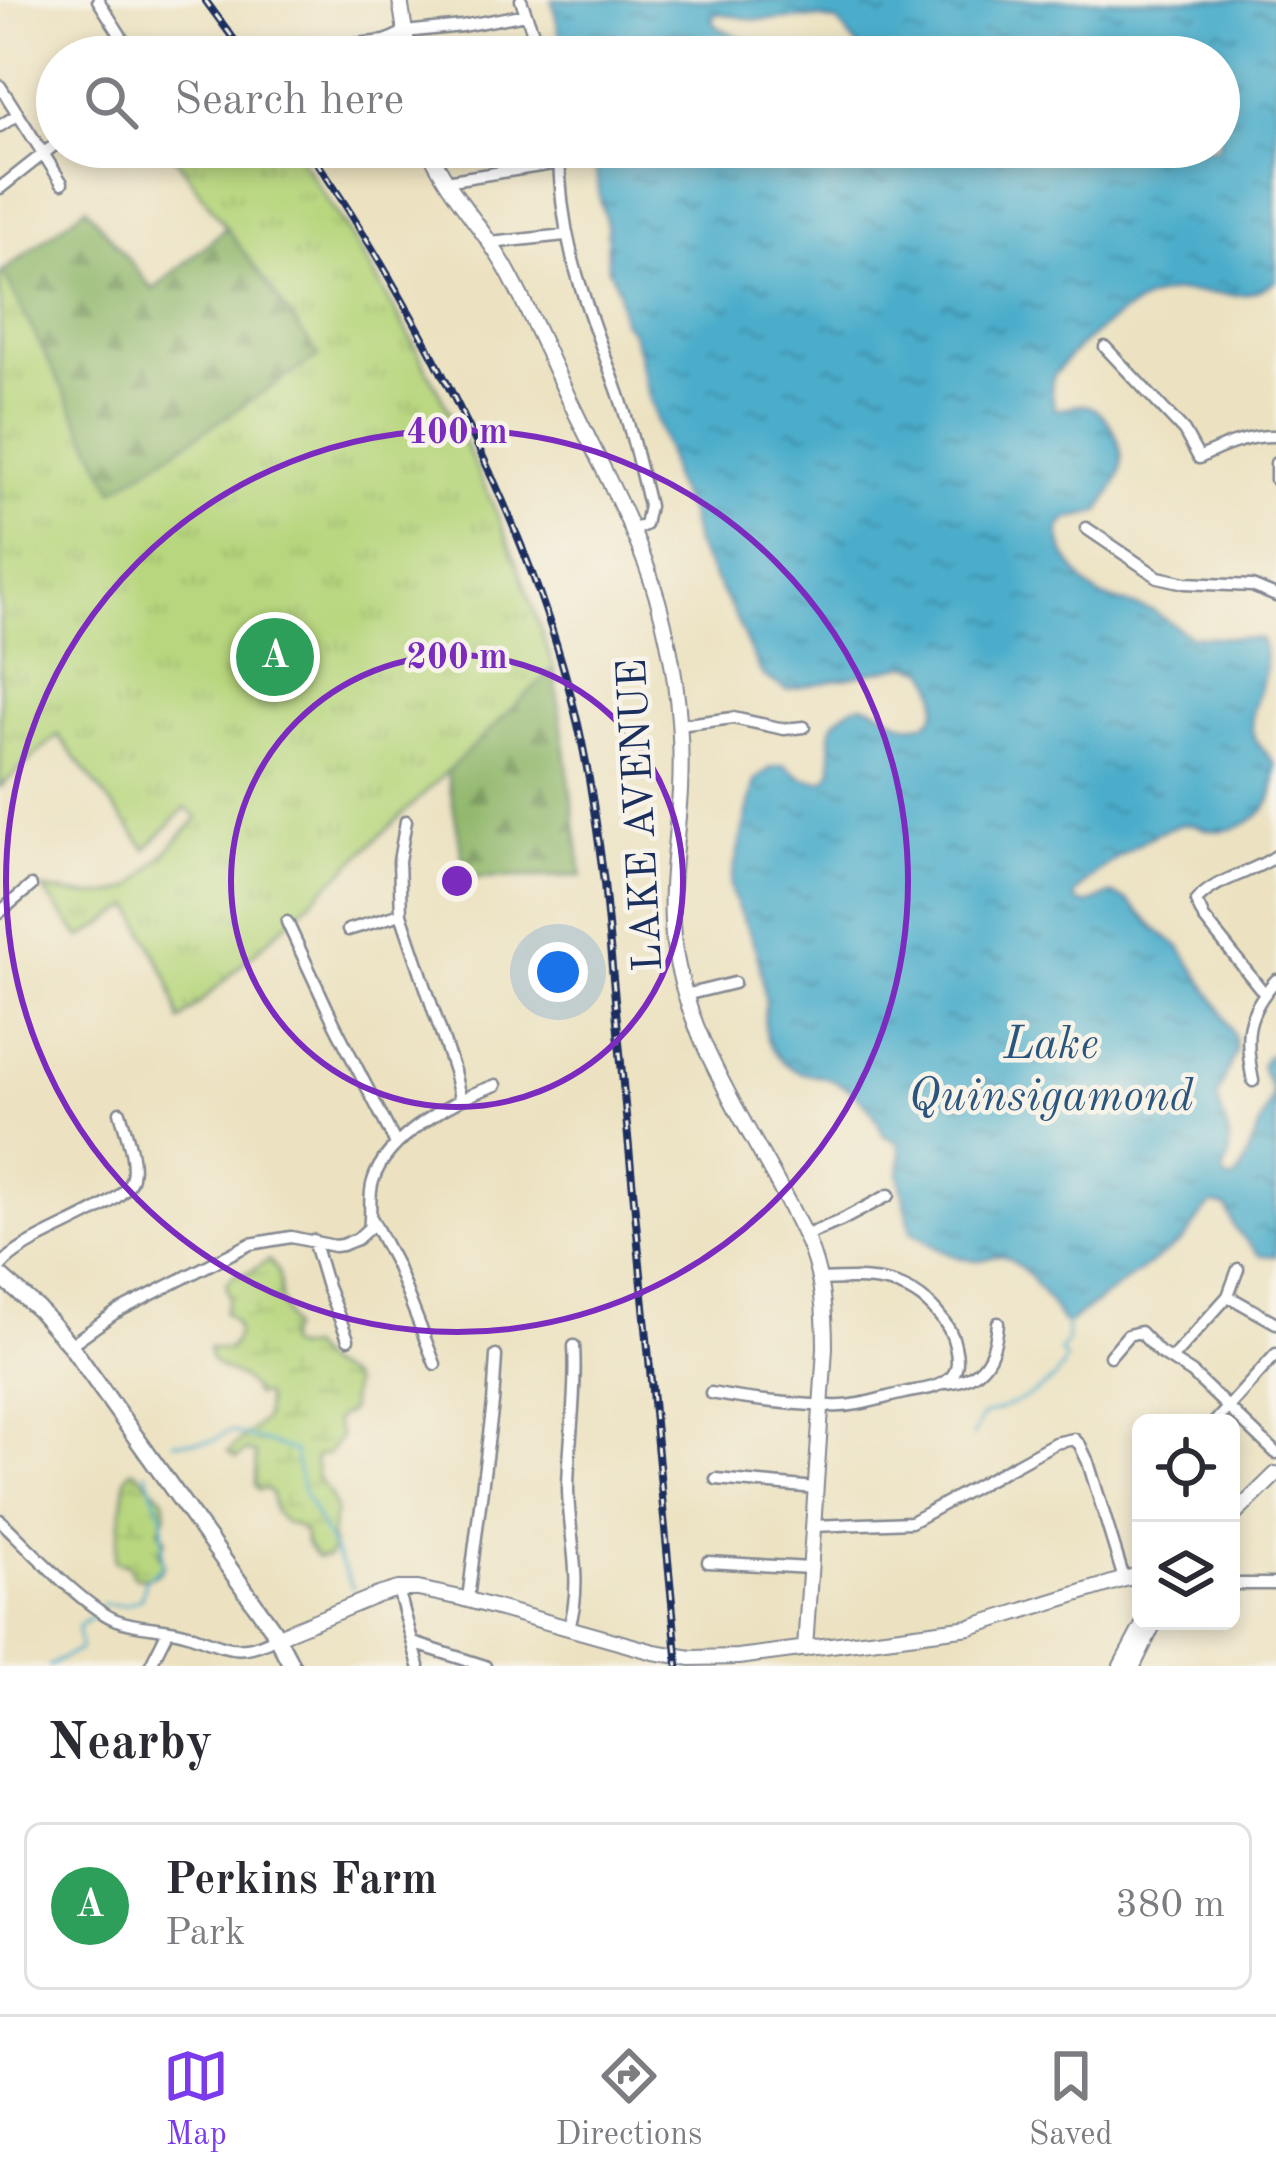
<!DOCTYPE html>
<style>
:root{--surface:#fff;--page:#f7f7f7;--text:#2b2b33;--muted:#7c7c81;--line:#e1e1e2;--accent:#7c3aed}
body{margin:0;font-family:"Old Standard TT",serif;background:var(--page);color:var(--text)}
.controls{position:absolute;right:36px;bottom:36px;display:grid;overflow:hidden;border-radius:18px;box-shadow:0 6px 18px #0003}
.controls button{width:108px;height:108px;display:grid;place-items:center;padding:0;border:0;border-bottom:3px solid var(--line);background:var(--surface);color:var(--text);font:60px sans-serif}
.you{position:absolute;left:558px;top:972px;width:42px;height:42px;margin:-30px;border:9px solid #fff;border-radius:50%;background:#1a73e8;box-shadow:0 0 0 18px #1a73e833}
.badge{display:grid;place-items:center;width:78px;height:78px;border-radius:50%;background:var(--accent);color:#fff;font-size:39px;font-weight:700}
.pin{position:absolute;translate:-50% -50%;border:6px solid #fff;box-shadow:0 3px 12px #0006}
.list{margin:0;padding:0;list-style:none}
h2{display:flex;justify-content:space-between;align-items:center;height:156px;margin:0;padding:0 48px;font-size:51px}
h2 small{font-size:39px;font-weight:400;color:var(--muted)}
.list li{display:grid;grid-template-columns:78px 1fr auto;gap:36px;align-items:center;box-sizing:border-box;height:168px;margin:0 24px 24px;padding:0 24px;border:3px solid var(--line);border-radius:18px}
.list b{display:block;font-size:45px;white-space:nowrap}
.list p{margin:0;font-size:39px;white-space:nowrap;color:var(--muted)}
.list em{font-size:39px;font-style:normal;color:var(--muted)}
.icon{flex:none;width:66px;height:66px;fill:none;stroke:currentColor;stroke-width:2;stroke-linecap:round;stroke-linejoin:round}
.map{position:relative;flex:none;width:1276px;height:1666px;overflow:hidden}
.search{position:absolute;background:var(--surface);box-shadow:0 6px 18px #0003;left:36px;right:36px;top:36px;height:132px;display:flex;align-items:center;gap:30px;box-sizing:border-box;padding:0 42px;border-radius:66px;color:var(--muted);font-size:45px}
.sheet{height:348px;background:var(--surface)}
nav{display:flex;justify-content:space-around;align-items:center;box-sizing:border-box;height:168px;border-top:3px solid var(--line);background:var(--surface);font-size:33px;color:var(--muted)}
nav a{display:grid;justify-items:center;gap:6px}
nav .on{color:var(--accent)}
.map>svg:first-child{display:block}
.forest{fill:url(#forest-firs);stroke:#567365;stroke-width:3}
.wetland{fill:url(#wetland-marsh);stroke:#69826e;stroke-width:3}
.park{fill:url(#park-tufts);stroke:#69826e;stroke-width:3}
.water{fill:url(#water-ripples);stroke:#346e94;stroke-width:3}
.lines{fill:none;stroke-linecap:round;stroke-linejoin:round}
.stream{stroke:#4cadcb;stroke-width:3}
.minor-casing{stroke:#848890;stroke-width:15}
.major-casing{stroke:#848890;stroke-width:18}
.highway-casing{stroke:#848890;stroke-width:20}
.minor{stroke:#fff;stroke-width:10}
.major{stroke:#fff;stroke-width:14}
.highway{stroke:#fff;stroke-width:15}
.rail-casing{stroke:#1b2f5e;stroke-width:8}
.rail{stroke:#f7f3e8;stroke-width:3;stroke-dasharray:9;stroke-linecap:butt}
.ring{fill:none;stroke:#7b2cbf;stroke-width:6}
.labels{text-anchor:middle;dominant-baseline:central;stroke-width:9;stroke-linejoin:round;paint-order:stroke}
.street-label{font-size:42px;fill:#1b2f5e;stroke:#f7f3e8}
.water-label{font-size:45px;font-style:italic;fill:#2a557f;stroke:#f7f3e8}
.centre{fill:#7b2cbf;stroke:#f7f3e8;stroke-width:6}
.ring-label{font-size:36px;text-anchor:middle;font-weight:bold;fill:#7b2cbf;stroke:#f7f3e8;stroke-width:9;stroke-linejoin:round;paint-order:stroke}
</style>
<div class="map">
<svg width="1276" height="1666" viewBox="0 0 1276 1666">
<defs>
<pattern id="forest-firs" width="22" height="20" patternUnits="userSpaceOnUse" patternTransform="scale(3)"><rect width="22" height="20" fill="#91b76c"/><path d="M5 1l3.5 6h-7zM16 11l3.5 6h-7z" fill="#76955c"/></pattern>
<pattern id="wetland-marsh" width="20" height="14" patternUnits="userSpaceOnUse" patternTransform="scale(3)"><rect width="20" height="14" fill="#b7d67d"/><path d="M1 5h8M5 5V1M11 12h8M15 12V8" fill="none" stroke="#9db86e"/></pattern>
<pattern id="park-tufts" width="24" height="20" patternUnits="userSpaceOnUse" patternTransform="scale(3)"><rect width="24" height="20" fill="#b7d67d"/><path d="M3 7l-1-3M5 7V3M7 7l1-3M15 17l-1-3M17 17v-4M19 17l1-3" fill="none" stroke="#9db86e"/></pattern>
<pattern id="water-ripples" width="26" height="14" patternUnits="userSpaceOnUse" patternTransform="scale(3)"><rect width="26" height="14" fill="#4cadcb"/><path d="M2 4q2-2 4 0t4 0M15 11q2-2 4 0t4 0" fill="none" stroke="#3e8da8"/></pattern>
</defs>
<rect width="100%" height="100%" fill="#f7f3e8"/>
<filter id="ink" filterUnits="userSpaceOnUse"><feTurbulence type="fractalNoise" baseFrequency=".00833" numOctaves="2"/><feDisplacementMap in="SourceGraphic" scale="24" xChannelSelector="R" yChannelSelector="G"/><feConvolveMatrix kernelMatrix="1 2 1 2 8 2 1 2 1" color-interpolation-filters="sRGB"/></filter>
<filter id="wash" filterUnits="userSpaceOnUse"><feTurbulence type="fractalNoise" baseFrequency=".004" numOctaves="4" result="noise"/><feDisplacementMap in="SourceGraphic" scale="48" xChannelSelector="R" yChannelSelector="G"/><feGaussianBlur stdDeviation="2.7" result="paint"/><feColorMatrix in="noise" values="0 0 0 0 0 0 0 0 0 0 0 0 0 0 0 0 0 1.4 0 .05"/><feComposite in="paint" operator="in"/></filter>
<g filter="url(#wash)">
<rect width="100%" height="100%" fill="#ece2c1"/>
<path class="forest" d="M168,147H292L346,227L407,331L466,446L514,557L554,668L582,876L466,878L447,771L180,1021L169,981L132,906L81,938L43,889C74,893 107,903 135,885L198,818L186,807L146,849L58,735L0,787V274L86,207L153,290L226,228Z"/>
<path class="wetland" d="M269,1260C283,1274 279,1281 281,1298C282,1308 288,1320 291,1329L286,1338V1345L295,1349L308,1347L324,1365L347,1377L352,1384L349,1412L340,1416L335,1422L340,1437L328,1454L317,1456L315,1460L318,1478L331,1496L336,1510L331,1536L333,1547L328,1557L317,1558L306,1543L304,1532L297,1526L284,1522L274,1511L272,1494L267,1489L259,1490L255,1485L256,1454L247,1451L237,1458L228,1452L265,1418L266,1397L262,1394L255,1395C240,1364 209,1377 209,1348L228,1350C241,1333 241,1325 224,1312L229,1298L226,1284L233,1276L251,1271Z
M131,1470H135L164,1499L166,1515L159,1529L166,1539L159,1553L164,1565C156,1578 146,1579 133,1576L127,1563L121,1564L115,1560L126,1477Z"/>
<path class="park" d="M168,147H292C370,260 437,379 493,505C516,558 534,613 554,668L351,864L180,1021L169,981L132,906L81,938L43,889C74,893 107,903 135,885L198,818L186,807L146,849L58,735L0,787V274L3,272L114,490L319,356Z"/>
<path class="water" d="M552,0H1276V281C1239,307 1208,287 1167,293C1135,298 1073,347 1055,374C1048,385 1052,399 1056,410C1064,409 1075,404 1084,405C1109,409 1125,446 1121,468C1119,483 1106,499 1099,512L1068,519L1061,526L1059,533L1065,556L1086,585L1099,596L1153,611L1190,636L1261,639C1276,686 1244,700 1253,734C1256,745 1270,755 1275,765C1274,777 1275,793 1269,803C1258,822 1232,833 1211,830C1201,829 1194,822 1184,824C1154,830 1090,872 1074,897C1084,913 1099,896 1113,894L1129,902L1156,929L1180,947L1221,1010L1235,1038L1236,1051L1217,1097L1229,1138V1155L1223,1174L1226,1179L1234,1180L1240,1173L1271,1099L1272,1091L1261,1066L1266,1057L1276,1053V1256L1260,1255L1235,1229L1226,1207L1213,1204C1198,1213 1195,1229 1182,1241L1068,1323H1064C1051,1306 1029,1269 1008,1258C997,1252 991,1259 981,1260C956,1261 930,1246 911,1231L899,1175L901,1155L899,1143L883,1135C877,1112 857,1091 834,1081C809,1071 797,1079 776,1054C758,1034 767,1016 764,992C762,974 758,953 751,937C744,918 733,905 730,885L755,780L771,768L784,765C796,774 809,783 825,780L832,770C833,739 820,730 848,710C857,703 863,704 874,708C886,713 896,723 909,725C945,728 941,689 926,669L908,665L786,690L764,676L758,668L733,612L695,544L689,513L673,482L668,457L645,383L638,350L632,331L622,321L618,287L608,266L607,225L600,199L593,152L594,147H1219V57H866L838,22L819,18L756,20L718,13L711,19L718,27L782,57H575L560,36Z"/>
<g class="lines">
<path class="stream" d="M973,1436L982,1416C1010,1405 1058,1389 1066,1358L1060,1351L1067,1342V1319
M174,1442L212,1441L230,1431L294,1451L303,1491L353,1588
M102,1604L125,1605L141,1598L145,1580L162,1566L163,1518L146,1472
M49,1666L80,1649L78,1627L93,1616"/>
</g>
</g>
<g filter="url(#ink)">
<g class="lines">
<g class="minor-casing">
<path id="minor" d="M98,0L121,36L129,57
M521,0L542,57
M347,45L385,41L405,32L462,26L526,14
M0,86L62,183
M0,126L17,115
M559,147C559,240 583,296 614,381C629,421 639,464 649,506L645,525L631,530
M445,181L559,163
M0,188L57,143
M490,243L565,235
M1105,347L1184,431L1199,458C1222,446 1250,435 1276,436
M1276,463V480
M1086,528L1158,577L1185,583L1252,586L1276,596
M679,725L733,718L784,729L804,727
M406,821L399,861L401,914L454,1071L460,1098
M0,912L31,886
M287,922L335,1025L396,1144
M348,930L401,914
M1264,993L1204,918L1196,901C1218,877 1251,874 1276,856
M685,995L734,983
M1253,1081C1244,1037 1245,1014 1276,980
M372,1219L396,1265L435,1364
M804,1236L840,1221L889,1195
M313,1240L327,1287L348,1339
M0,1267C26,1233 125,1211 132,1177C136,1157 125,1131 120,1112
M1228,1296L1276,1323
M70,1345L115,1313L250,1244L291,1237L334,1246L342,1245L357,1239L369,1228C372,1213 368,1196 373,1181C386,1137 455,1099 496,1085
M1110,1356L1128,1335L1140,1332L1159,1352L1192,1373L1276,1453
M1172,1358L1228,1296L1238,1269
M947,1383C984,1379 995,1356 998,1323
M711,1393C751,1401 790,1404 831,1406C854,1408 881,1398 904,1393C918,1390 936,1389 948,1380C959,1372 958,1359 955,1346C953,1334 946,1323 938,1314C906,1275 865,1278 819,1280
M1214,1423L1276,1354
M716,1479L816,1488
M0,1520C27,1546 82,1605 114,1619C138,1629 164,1626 188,1634C226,1647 240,1658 278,1636
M813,1526L911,1522L1055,1443L1074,1439L1080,1445L1088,1462L1124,1579
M708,1562L810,1568
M1231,1584H1276
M398,1589L419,1666
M468,1599L493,1403L496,1356
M569,1627C584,1580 568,1534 568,1487C569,1439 577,1393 574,1346
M413,1643L485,1666
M150,1666L168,1630"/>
</g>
<g class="major-casing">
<path id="major" d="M400,0L409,57
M428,147C448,193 483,227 507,270C530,312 549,357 570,401C601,466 638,532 658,601C675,662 683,728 680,791C677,842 667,893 674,945C689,1052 764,1146 808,1243C822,1277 825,1312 825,1348L805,1649
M1231,1518L1276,1474
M278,1636L378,1595L398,1589H418L461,1598L654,1652L691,1658L738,1657L970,1627L1141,1574
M1121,1666L1145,1621
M1133,1666L1155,1621"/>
</g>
<g class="highway-casing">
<path id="highway" d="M0,1276L38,1309L70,1345L272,1628L292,1666"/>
</g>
<use href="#minor" class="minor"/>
<use href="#major" class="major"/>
<use href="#highway" class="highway"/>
<g class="rail-casing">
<path id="rail" d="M205,0L247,57
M306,147C350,208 389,275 425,341C487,458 544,583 575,712C589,768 597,825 604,883L678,1666"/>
</g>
<use href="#rail" class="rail"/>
</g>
</g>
<g class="ring">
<circle cx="457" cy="881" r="226"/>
<circle cx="457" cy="881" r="451"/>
</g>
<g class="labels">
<g class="street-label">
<text transform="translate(642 815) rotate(-93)">LAKE AVENUE</text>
</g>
<g class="water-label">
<text x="1051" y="1046">Lake<tspan x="1051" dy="52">Quinsigamond</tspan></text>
</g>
</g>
<circle cx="457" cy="881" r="18" class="centre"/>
<g class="ring-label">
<text x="457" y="443">400 m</text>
<text x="457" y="668">200 m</text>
</g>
</svg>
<div class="controls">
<button><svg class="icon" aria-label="locate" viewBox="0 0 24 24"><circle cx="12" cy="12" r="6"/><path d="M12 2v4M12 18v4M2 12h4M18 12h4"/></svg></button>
<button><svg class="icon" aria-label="layers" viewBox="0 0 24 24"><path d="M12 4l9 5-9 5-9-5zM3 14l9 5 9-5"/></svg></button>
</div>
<div class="you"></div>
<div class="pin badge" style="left:275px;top:657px;background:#2e9e5b">A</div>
<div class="search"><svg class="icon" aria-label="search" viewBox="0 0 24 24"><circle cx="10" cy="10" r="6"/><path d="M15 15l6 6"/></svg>Search here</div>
</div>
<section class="sheet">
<h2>Nearby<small></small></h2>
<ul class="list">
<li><span class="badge" style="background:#2e9e5b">A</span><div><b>Perkins Farm</b><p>Park</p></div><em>380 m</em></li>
</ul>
</section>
<nav>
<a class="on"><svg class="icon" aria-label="map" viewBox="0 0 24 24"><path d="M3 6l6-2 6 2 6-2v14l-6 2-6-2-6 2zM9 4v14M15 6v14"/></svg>Map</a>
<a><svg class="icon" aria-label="directions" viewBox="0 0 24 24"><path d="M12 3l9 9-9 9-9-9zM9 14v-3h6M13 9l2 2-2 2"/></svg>Directions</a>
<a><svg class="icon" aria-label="saved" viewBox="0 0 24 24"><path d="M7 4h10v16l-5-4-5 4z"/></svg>Saved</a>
</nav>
